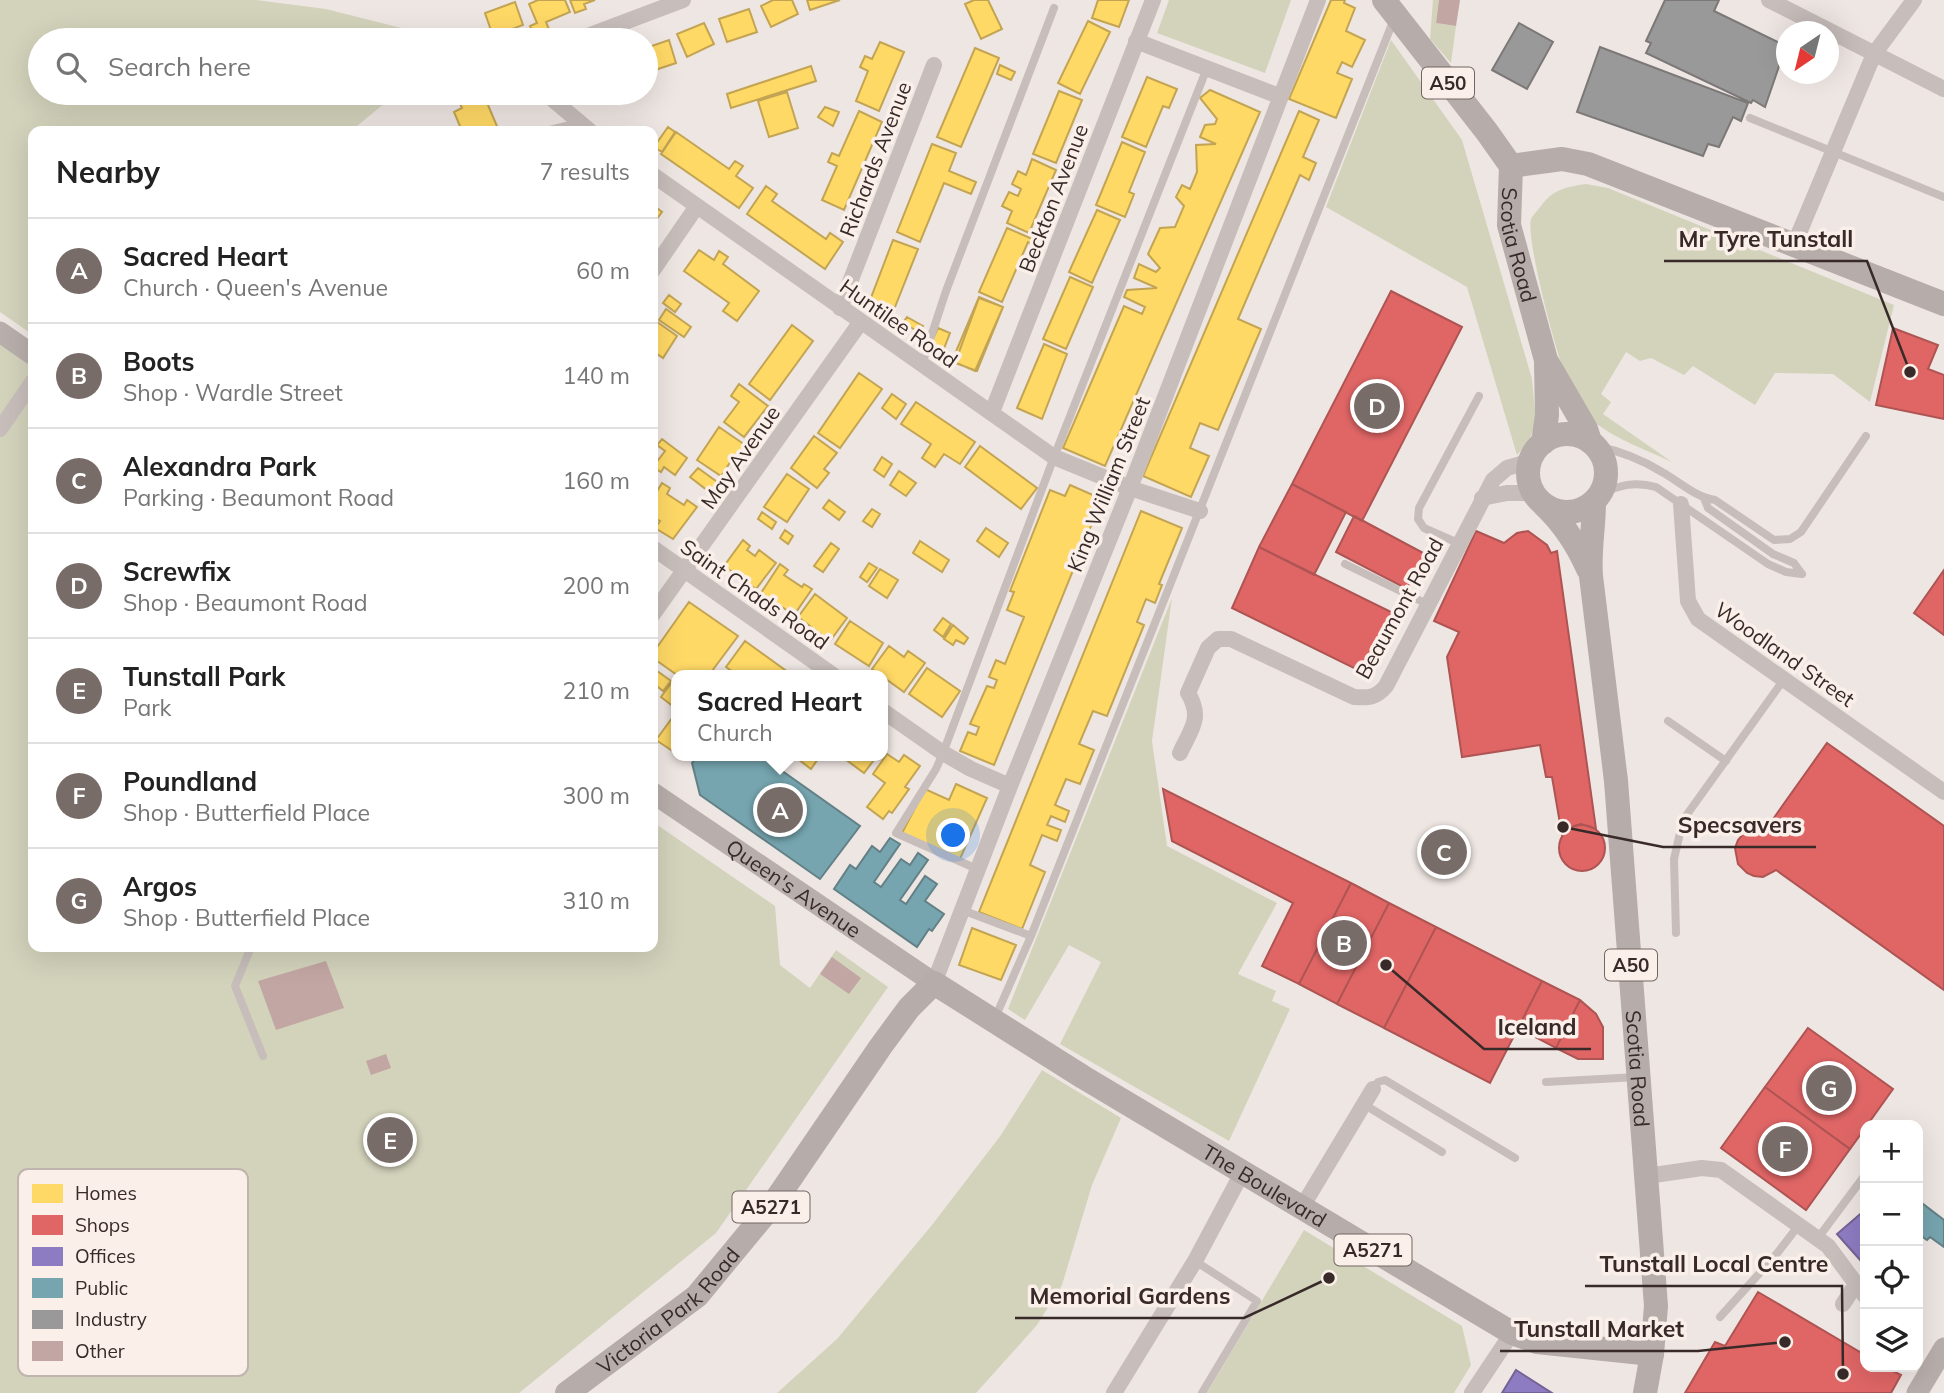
<!DOCTYPE html>
<meta charset="utf-8">
<style>
:root{--surface:#fff;--page:#f6f6f6;--text:#222;--muted:#767676;--line:#e0e0e0;--accent:#786c69}
body{margin:0;font-family:Mulish,sans-serif;background:var(--page);color:var(--text)}
.controls{position:absolute;right:21px;bottom:21px;display:grid;overflow:hidden;border-radius:14px;box-shadow:0 7px 28px #0002}
.controls button{width:63px;height:63px;display:grid;place-items:center;padding:0;border:0;border-bottom:2px solid var(--line);background:var(--surface);color:var(--text);font:35px sans-serif}
.compass{position:absolute;left:1776px;top:21px;width:63px;height:63px;border-radius:50%;background:var(--surface);box-shadow:0 7px 28px #0002;rotate:215deg}
.you{position:absolute;left:954px;top:836px;width:24px;height:24px;margin:-18px;border:5px solid #fff;border-radius:50%;background:#1a73e8;box-shadow:0 0 0 10px #1a73e833}
.badge{display:grid;place-items:center;width:46px;height:46px;border-radius:50%;background:var(--accent);color:#fff;font-size:23px;font-weight:700}
.pin{position:absolute;translate:-50% -50%;border:4px solid #fff;box-shadow:0 2px 7px #0006}
.popup{position:absolute;left:671px;top:670px;width:217px;height:91px;box-sizing:border-box;display:grid;place-content:center;border-radius:14px;background:var(--surface);filter:drop-shadow(0 2px 5px #0005);font-size:23px;white-space:nowrap;color:var(--muted)}
.popup b{font-size:26px;color:var(--text)}
.popup::after{content:'';position:absolute;left:50%;top:100%;margin-left:-14px;border:14px solid transparent;border-top-color:var(--surface)}
.list{margin:0;padding:0;list-style:none}
h2{display:flex;justify-content:space-between;align-items:center;height:91px;margin:0;padding:0 28px;font-size:30px}
h2 small{font-size:23px;font-weight:400;color:var(--muted)}
.list li{display:grid;grid-template-columns:46px 1fr auto;gap:21px;align-items:center;box-sizing:border-box;height:105px;padding:0 28px;border-top:2px solid var(--line)}
.list b{display:block;font-size:26px;white-space:nowrap}
.list p{margin:0;font-size:23px;white-space:nowrap;color:var(--muted)}
.list em{font-size:23px;font-style:normal;color:var(--muted)}
.icon{flex:none;width:38px;height:38px;fill:none;stroke:currentColor;stroke-width:2;stroke-linecap:round;stroke-linejoin:round}
.map{position:relative;flex:none;width:1944px;height:1393px;overflow:hidden}
.search{position:absolute;background:var(--surface);box-shadow:0 7px 28px #0002;left:28px;top:28px;width:630px;height:77px;display:flex;align-items:center;gap:18px;box-sizing:border-box;padding:0 24px;border-radius:38px;color:var(--muted);font-size:26px}
.panel{position:absolute;background:var(--surface);box-shadow:0 7px 28px #0002;left:28px;top:126px;width:630px;height:826px;border-radius:14px}
.map>svg:first-child{display:block}
.green{fill:#d3d3bc}
.homes{fill:#ffd966;stroke:#c3a453;stroke-width:2}
.shops{fill:#e06666;stroke:#ae5453;stroke-width:2}
.offices{fill:#8e7cc3;stroke:#746394;stroke-width:2}
.public{fill:#76a5af;stroke:#638086;stroke-width:2}
.industry{fill:#999;stroke:#7c7877;stroke-width:2}
.building{fill:#c2a6a3}
.lines{fill:none;stroke-linecap:round;stroke-linejoin:round}
.lane{stroke:#c7bebb;stroke-width:8}
.street{stroke:#c7bebb;stroke-width:16}
.secondary{stroke:#b8aeab;stroke-width:21}
.primary{stroke:#b6aca9;stroke-width:24}
.labels{text-anchor:middle;dominant-baseline:central;stroke-width:7;stroke-linejoin:round;paint-order:stroke}
.shield{fill:#faefe9;stroke:#726562;stroke-width:2}
.shield-label{font-size:19px;font-weight:bold;fill:#382a28}
.street-label{font-size:21px;fill:#382a28;stroke:#faefe9}
.key{fill:#faefe9;stroke:#c0b4af;stroke-width:2}
.key-label{font-size:19px;fill:#382a28}
.leader{fill:none;stroke:#382a28;stroke-width:2.5}
.callout-dot{fill:#382a28;stroke:#faefe9;stroke-width:2.5}
.callout-label{font-size:23px;text-anchor:middle;font-weight:bold;fill:#382a28;stroke:#faefe9;stroke-width:7;stroke-linejoin:round;paint-order:stroke}
</style>
<div class="map">
<svg width="1944" height="1393" viewBox="0 0 1944 1393">
<rect width="100%" height="100%" fill="#eee6e2"/>
<path class="green" d="M0,0H256L326,9L449,40H40V93H397L351,131H33V335L0,312Z
M1169,0H1291L1265,73L1157,33Z
M1433,0H1439L1436,23L1456,26L1451,63L1430,39Z
M1391,40L1462,140L1532,379L1536,422L1529,441L1517,455L1467,287L1326,207Z
M1586,184L1608,188L1894,305L1870,402L1833,374L1775,373L1755,405L1693,366L1684,375L1651,358L1640,361L1626,352L1601,394L1611,402L1603,414L1672,462C1640,447 1605,436 1580,409C1565,392 1525,241 1531,219C1533,215 1538,210 1541,206C1553,189 1567,187 1586,184Z
M0,334L33,356V947H653V822L775,906L780,965L810,988L836,950L888,987L716,1233L519,1393H0Z
M1172,598L1152,741L1167,846L1277,903L1238,974L1276,991L1272,1001L1290,1009L1229,1141L1060,1044L1101,962L1069,945L1025,1020L1008,1009Z
M1042,1070L1121,1118L1092,1185L1062,1285L1037,1325L976,1393H777L837,1339L932,1225L1001,1135Z
M1304,1230L1462,1326L1471,1365L1454,1393H1207Z"/>
<path class="homes" d="M538,0H565L570,12L546,22L551,34L536,40L530,26L537,23L529,4Z
M570,0H595L584,4L586,9L575,13Z
M773,0H792L798,14L771,27L761,6Z
M807,0H840L810,10Z
M974,0H988L1002,29L981,39L965,4Z
M1098,0H1129L1119,27L1092,18Z
M1331,0H1345L1344,3L1355,8L1346,31L1365,40L1352,67L1342,62L1337,73L1352,79L1336,118L1289,99Z
M515,2L523,25L493,36L485,13Z
M749,9L757,32L727,42L719,19Z
M1088,21L1110,32L1080,94L1058,83Z
M704,23L714,44L687,57L677,34Z
M669,40L676,63L646,73V48Z
M880,42L904,52L879,111L856,101L868,71L860,67L865,56L872,59Z
M975,48L999,58L961,147L937,137Z
M1000,65L1015,72L1011,80L997,74Z
M811,66L816,81L731,108L727,94Z
M1147,77L1177,89L1169,108L1163,106L1146,147L1122,137Z
M1210,90L1260,112L1105,466L1063,448L1124,306L1142,314L1145,307L1124,297L1127,290L1157,288L1134,278L1139,264L1156,272L1160,268L1148,254L1160,228L1175,227L1184,206L1176,197L1182,185L1190,189L1197,172L1196,145L1216,144L1200,137L1205,125L1215,124L1217,119L1200,98Z
M1059,91L1082,100L1056,163L1033,154Z
M787,92L798,128L769,137L758,101Z
M473,93H483L499,131H472L471,128L462,131L454,112L462,108L458,99Z
M825,107L839,112L833,126L818,117Z
M859,111L882,122L844,210L822,200L837,166L828,162L832,153L839,156Z
M1299,111L1319,120L1303,157L1316,163L1309,180L1300,175L1238,319L1261,329L1218,430L1200,423L1190,448L1209,456L1191,497L1143,476Z
M668,127L675,132L662,152L654,147Z
M676,132L729,169L735,161L743,166L736,176L753,188L739,208L661,154Z
M1122,142L1145,152L1129,192L1134,194L1125,217L1096,205Z
M932,144L956,153L949,171L976,182L971,194L944,183L920,242L897,232Z
M1032,159L1056,170L1029,233L1007,223L1012,211L1002,206L1009,192L1018,196L1021,189L1012,184L1018,171L1026,175Z
M766,186L777,194L772,201L826,239L830,233L843,242L825,269L747,214Z
M653,205L662,212L653,224Z
M1097,210L1120,220L1092,283L1069,272Z
M1007,228L1037,241L1035,245L1028,242L1002,302L979,292Z
M893,240L918,249L893,312L869,303Z
M699,250L714,260L719,251L728,257L723,264L759,291L737,321L723,311L729,303L684,271Z
M1070,277L1093,287L1066,349L1043,339Z
M669,295L681,304L675,312L663,303Z
M979,297L1003,307L975,371L952,361Z
M979,298L1003,307L977,371L955,363Z
M666,309L691,327L684,337L659,320Z
M907,317L923,326L919,332L903,323Z
M653,319L677,336L663,358L657,354L653,360Z
M792,325L813,341L770,400L749,384Z
M938,328L950,333L943,351L930,345Z
M1044,344L1067,354L1042,419L1017,408Z
M859,373L882,389L840,448L818,433Z
M739,384L768,406L744,437L724,422L739,402L731,396Z
M892,394L906,404L896,419L882,408Z
M916,402L975,442L960,464L944,454L935,467L922,458L931,444L901,424Z
M719,427L748,447L736,465L731,461L721,476L697,460Z
M814,436L837,453L824,469L829,473L817,488L791,468Z
M662,439L687,458L675,475L664,467L661,472L653,467L665,451L657,445Z
M980,446L1037,488L1021,509L965,467Z
M882,457L892,464L884,477L874,470Z
M698,468L720,484L712,494L690,477Z
M899,471L916,483L906,496L890,485Z
M787,474L809,489L787,522L764,507Z
M662,483L670,488L667,494L684,505L687,500L697,507L673,539L655,528L660,521L653,517V498Z
M1070,485L1102,499L994,765L960,751L968,732L976,735L979,727L970,724L987,686L994,688L997,680L989,677L996,660L1005,664L1024,617L1007,610L1014,592L1010,591L1050,490L1065,496Z
M829,500L845,512L839,520L823,508Z
M872,509L880,514L872,527L863,521Z
M1141,511L1182,528L1159,584L1162,585L1155,603L1146,599L1137,622L1144,625L1107,716L1093,711L1079,744L1094,750L1080,784L1066,779L1055,805L1069,811L1065,822L1051,816L1047,825L1061,830L1057,841L1042,835L1030,865L1045,872L1022,929L979,912Z
M762,512L776,522L772,529L758,519Z
M986,528L1008,543L999,557L977,541Z
M785,530L793,536L788,544L780,538Z
M743,540L750,546L747,550L755,556L759,550L776,563L756,589L724,566Z
M920,541L949,560L942,572L913,553Z
M831,543L839,549L823,572L814,566Z
M869,563L877,568L867,582L860,577Z
M780,564L788,570L784,575L802,587L804,584L812,589L794,615L761,593Z
M880,569L898,580L887,598L869,586Z
M815,594L847,618L830,641L798,617Z
M689,602L738,636L709,675H677L653,658V653Z
M943,618L951,624L943,637L934,630Z
M850,621L883,643L869,666L835,644Z
M953,625L968,638L964,644L956,640L953,645L944,639Z
M745,641L792,675H731L733,672L726,667Z
M889,646L904,657L908,651L925,663L904,692L872,669Z
M653,668L671,681L663,691L653,683Z
M927,668L960,691L942,717L909,694Z
M672,682L677,686V703L674,707L661,697Z
M675,714L677,715V754L656,740Z
M887,754L899,762L904,755L920,766L905,787L909,789L892,813L889,811L883,819L867,807L885,783L873,774Z
M800,756H820L811,769L798,759Z
M841,756H877L864,773Z
M956,784L987,798L960,859L902,833L925,789L949,800Z
M972,928L1016,945L1001,980L959,965Z"/>
<path class="shops" d="M1391,291L1462,327L1362,521L1292,484Z
M1893,328L1938,345L1928,369L1944,375V419L1876,405Z
M1292,484L1346,512L1314,575L1259,547Z
M1354,516L1425,554L1407,589L1336,552Z
M1476,531L1504,543L1517,533L1528,531L1547,545L1551,553L1557,551L1596,829L1581,824L1574,826L1562,835L1552,777H1546L1540,745L1462,757L1447,657L1459,632L1434,621Z
M1259,547L1393,613L1364,673L1232,608Z
M1944,570V635L1914,613Z
M1827,743L1944,826V990L1776,870L1763,877L1754,876L1747,873L1738,864L1735,848L1738,840L1744,833L1754,828L1766,829Z
M1163,789L1351,883L1299,984L1262,966L1293,903L1172,841Z
M1559 848a23 23 0 1 1 46 0a23 23 0 1 1-46 0Z
M1351,883L1389,903L1337,1004L1299,984Z
M1389,903L1436,927L1384,1028L1337,1004Z
M1436,927L1542,981L1490,1083L1384,1028Z
M1542,981L1580,1000L1556,1048L1518,1028Z
M1580,1000L1596,1014L1603,1027V1059H1578L1556,1048Z
M1808,1028L1893,1089L1850,1149L1765,1087Z
M1765,1087L1850,1149L1806,1210L1721,1148Z
M1758,1292L1865,1355V1367H1885L1901,1375L1891,1393H1685L1715,1342L1725,1346Z"/>
<path class="offices" d="M1865,1210V1257L1861,1261L1837,1234Z
M1516,1370L1552,1393H1502Z"/>
<path class="public" d="M698,756H761L860,826L820,879L700,795L692,763Z
M890,838L900,844L874,882L881,887L901,859L910,865L918,853L928,860L900,900L906,904L925,876L937,884L925,901L944,914L932,931L929,929L917,947L834,889L850,865L856,869L872,846L880,852Z
M1918,1200L1944,1220V1247L1930,1237L1927,1240L1918,1234Z"/>
<path class="industry" d="M1665,0H1719L1714,11L1786,46L1765,107L1753,100L1751,103L1646,53L1651,43L1646,41Z
M1519,23L1553,42L1527,89L1492,70Z
M1600,47L1748,103L1741,121L1733,117L1719,147L1708,144L1703,156L1577,112Z"/>
<path class="building" d="M1439,0H1460L1456,26L1436,23Z
M832,957L861,978L849,994L820,974Z
M326,961L344,1008L276,1030L258,981Z
M386,1054L391,1068L371,1075L366,1061Z"/>
<g class="lines">
<path class="lane" d="M1750,118L1944,197
M546,131L578,123
M922,364L946,291L1054,8
M1596,446C1620,451 1641,459 1662,472C1680,482 1695,497 1715,500L1774,540L1790,539L1801,532L1866,436
M1601,494C1620,485 1635,481 1656,487L1768,564L1786,572L1802,574
M1704,498L1708,508L1773,554L1794,563L1802,574
M1458,543L1424,528L1418,519L1419,508L1479,396
M1345,564L1427,604
M1668,721L1726,761
M977,869L896,833L936,769L943,753L1054,457L1207,68
M962,910L1031,936
M1676,933L1674,859L1683,820L1785,678
M251,947L235,986L263,1056
M995,1018L1031,936L1394,19
M1546,1082L1637,1077
M1373,1089L1378,1082L1385,1080L1515,1158
M1365,1105L1442,1152
M1818,1238L1865,1175
M1195,1261L1257,1301L1202,1393
M1720,1317L1775,1256L1799,1225"/>
<path class="street" d="M1769,0L1944,89
M475,36L481,40
M577,40L683,0
M1136,41L1279,96
M545,93L590,131
M653,175L1054,457L1130,488L1200,511
M1794,245L1874,54L1914,0
M653,270L697,206
M840,308L934,65
M992,412L1153,0
M0,429L33,381
M1482,498L1507,493H1534
M1681,504L1688,601L1698,619L1944,792
M653,548L833,675
M653,614L860,323
M883,711L943,753L971,769L1010,786
M1180,753C1191,729 1203,718 1188,693L1208,648L1218,639H1231L1354,697C1369,698 1376,698 1386,686L1493,480L1507,468L1531,461
M934,983L1010,786L1130,488L1318,0
M1647,1176L1702,1168L1721,1170L1828,1246L1865,1296
M1302,1207L1373,1089
M1843,1304L1856,1284
M1114,1393L1195,1261L1242,1173
M1472,1393L1512,1333"/>
<g class="secondary">
<path d="M0,332L33,355"/>
<path id="s1" d="M653,793L934,983"/>
<path d="M1917,1393L1944,1348"/>
</g>
<g class="primary">
<path id="s2" d="M1384,0L1487,132L1511,166L1509,225L1546,360L1586,429L1590,441"/>
<path d="M1511,166L1562,159L1588,164L1944,304"/>
<circle cx="1567" cy="473" r="39"/>
<path d="M1543,443L1547,415L1546,364"/>
<path id="s3" d="M1594,502C1594,527 1589,551 1591,576L1616,781L1656,1306L1652,1354L1645,1393"/>
<path d="M1544,505C1564,524 1577,544 1588,569"/>
<path id="s4" d="M567,1393L697,1296L773,1204L881,1046L909,1008L934,983L1083,1077L1512,1333L1537,1342L1652,1354"/>
</g>
</g>
<g class="labels">
<g class="shield">
<rect x="1422" y="67.5" width="52" height="31" rx="5"/>
<rect x="1605" y="949.5" width="52" height="31" rx="5"/>
<rect x="732.5" y="1191.5" width="77" height="31" rx="5"/>
<rect x="1334.5" y="1234.5" width="77" height="31" rx="5"/>
</g>
<g class="shield-label">
<text x="1448" y="83">A50</text>
<text x="1631" y="965">A50</text>
<text x="771" y="1207">A5271</text>
<text x="1373" y="1250">A5271</text>
</g>
<g class="street-label">
<text transform="translate(875 159) rotate(-69)">Richards Avenue</text>
<text transform="translate(1053 198) rotate(-69)">Beckton Avenue</text>
<text stroke="none"><textPath href="#s2" startOffset="289">Scotia Road</textPath></text>
<text transform="translate(899 323) rotate(35)">Huntilee Road</text>
<text transform="translate(740 457) rotate(-55)">May Avenue</text>
<text transform="translate(1108 484) rotate(-68)">King William Street</text>
<text transform="translate(755 594) rotate(35)">Saint Chads Road</text>
<text transform="translate(1399 608) rotate(-61)">Beaumont Road</text>
<text transform="translate(1785 654) rotate(35)">Woodland Street</text>
<text stroke="none"><textPath href="#s1" startOffset="170">Queen's Avenue</textPath></text>
<text stroke="none"><textPath href="#s3" startOffset="569">Scotia Road</textPath></text>
<text stroke="none"><textPath href="#s4" startOffset="943">The Boulevard</textPath></text>
<text stroke="none"><textPath href="#s4" startOffset="131">Victoria Park Road</textPath></text>
</g>
</g>
<rect x="18" y="1169" width="230" height="207" rx="10" class="key"/>
<rect x="32" y="1184" width="31" height="19" fill="#ffd966"/>
<rect x="32" y="1215" width="31" height="20" fill="#e06666"/>
<rect x="32" y="1247" width="31" height="19" fill="#8e7cc3"/>
<rect x="32" y="1278" width="31" height="20" fill="#76a5af"/>
<rect x="32" y="1310" width="31" height="19" fill="#999"/>
<rect x="32" y="1341" width="31" height="20" fill="#c2a6a3"/>
<g class="key-label">
<text x="75" y="1200">Homes</text>
<text x="75" y="1232">Shops</text>
<text x="75" y="1263">Offices</text>
<text x="75" y="1295">Public</text>
<text x="75" y="1326">Industry</text>
<text x="75" y="1358">Other</text>
</g>
<path class="leader" d="M1910 372L1867 261H1664M1563 827L1663 847H1816M1386 965L1484 1049H1591M1843 1374L1842 1286H1585M1329 1278L1244 1318H1015M1785 1342L1698 1351H1500"/>
<g class="callout-dot">
<circle cx="1910" cy="372" r="7"/>
<circle cx="1563" cy="827" r="7"/>
<circle cx="1386" cy="965" r="7"/>
<circle cx="1843" cy="1374" r="7"/>
<circle cx="1329" cy="1278" r="7"/>
<circle cx="1785" cy="1342" r="7"/>
</g>
<g class="callout-label">
<text x="1766" y="247">Mr Tyre Tunstall</text>
<text x="1740" y="833">Specsavers</text>
<text x="1537" y="1035">Iceland</text>
<text x="1714" y="1272">Tunstall Local Centre</text>
<text x="1130" y="1304">Memorial Gardens</text>
<text x="1599" y="1337">Tunstall Market</text>
</g>
</svg>
<div class="controls">
<button>+</button>
<button>−</button>
<button><svg class="icon" aria-label="locate" viewBox="0 0 24 24"><circle cx="12" cy="12" r="6"/><path d="M12 2v4M12 18v4M2 12h4M18 12h4"/></svg></button>
<button><svg class="icon" aria-label="layers" viewBox="0 0 24 24"><path d="M12 4l9 5-9 5-9-5zM3 14l9 5 9-5"/></svg></button>
</div>
<svg class="compass" viewBox="-18 -18 36 36"><path d="M0-13l5 13h-10z" fill="#e53935"/><path d="M0 13l5-13h-10z" fill="#767676"/></svg>
<div class="you"></div>
<div class="pin badge" style="left:780px;top:810px">A</div>
<div class="popup"><b>Sacred Heart</b>Church</div>
<div class="pin badge" style="left:1344px;top:943px">B</div>
<div class="pin badge" style="left:1444px;top:852px">C</div>
<div class="pin badge" style="left:1377px;top:406px">D</div>
<div class="pin badge" style="left:390px;top:1140px">E</div>
<div class="pin badge" style="left:1785px;top:1149px">F</div>
<div class="pin badge" style="left:1829px;top:1088px">G</div>
<div class="search"><svg class="icon" aria-label="search" viewBox="0 0 24 24"><circle cx="10" cy="10" r="6"/><path d="M15 15l6 6"/></svg>Search here</div>
<section class="panel">
<h2>Nearby<small>7 results</small></h2>
<ul class="list">
<li><span class="badge">A</span><div><b>Sacred Heart</b><p>Church · Queen's Avenue</p></div><em>60 m</em></li>
<li><span class="badge">B</span><div><b>Boots</b><p>Shop · Wardle Street</p></div><em>140 m</em></li>
<li><span class="badge">C</span><div><b>Alexandra Park</b><p>Parking · Beaumont Road</p></div><em>160 m</em></li>
<li><span class="badge">D</span><div><b>Screwfix</b><p>Shop · Beaumont Road</p></div><em>200 m</em></li>
<li><span class="badge">E</span><div><b>Tunstall Park</b><p>Park</p></div><em>210 m</em></li>
<li><span class="badge">F</span><div><b>Poundland</b><p>Shop · Butterfield Place</p></div><em>300 m</em></li>
<li><span class="badge">G</span><div><b>Argos</b><p>Shop · Butterfield Place</p></div><em>310 m</em></li>
</ul>
</section>
</div>
